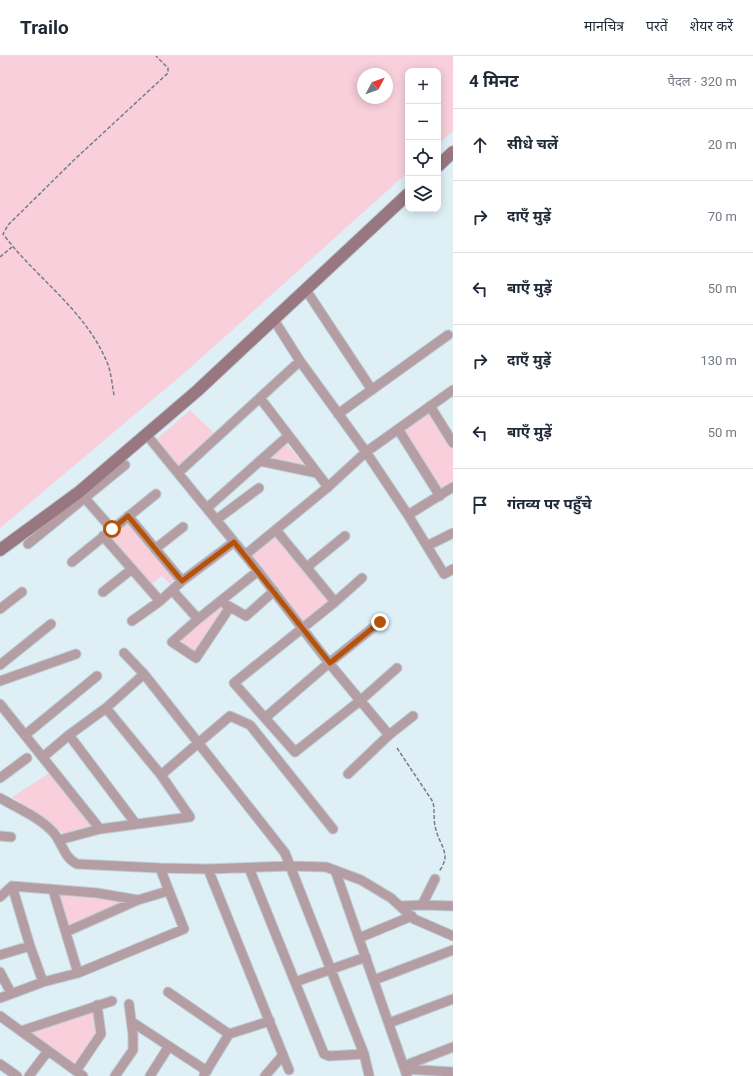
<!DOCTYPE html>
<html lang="hi">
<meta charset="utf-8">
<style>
:root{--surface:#fff;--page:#f6f6f7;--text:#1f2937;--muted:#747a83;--line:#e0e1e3}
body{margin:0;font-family:Roboto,"Noto Sans Devanagari",sans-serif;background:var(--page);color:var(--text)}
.controls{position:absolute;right:12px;top:12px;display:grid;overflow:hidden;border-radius:8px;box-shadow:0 2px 10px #0003}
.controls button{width:36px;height:36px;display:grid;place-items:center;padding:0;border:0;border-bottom:1px solid var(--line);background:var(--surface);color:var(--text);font:20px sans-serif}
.compass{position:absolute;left:357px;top:12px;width:36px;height:36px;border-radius:50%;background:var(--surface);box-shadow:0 2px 10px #0003;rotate:49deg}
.stop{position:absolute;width:12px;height:12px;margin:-9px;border:3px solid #b45309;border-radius:50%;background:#fff}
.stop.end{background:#b45309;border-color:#fff;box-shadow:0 1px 4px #0008}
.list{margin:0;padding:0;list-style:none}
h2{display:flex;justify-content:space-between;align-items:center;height:52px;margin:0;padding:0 16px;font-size:17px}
h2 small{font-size:13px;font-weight:400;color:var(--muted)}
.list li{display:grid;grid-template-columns:26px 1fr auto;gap:12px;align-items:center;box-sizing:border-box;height:72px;padding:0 16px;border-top:1px solid var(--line)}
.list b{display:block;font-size:15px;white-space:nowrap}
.list em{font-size:13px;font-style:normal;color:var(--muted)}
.icon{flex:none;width:22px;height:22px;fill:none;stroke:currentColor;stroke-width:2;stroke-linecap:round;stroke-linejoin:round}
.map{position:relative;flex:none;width:453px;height:1020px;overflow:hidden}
header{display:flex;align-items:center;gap:24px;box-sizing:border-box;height:56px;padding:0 20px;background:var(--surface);border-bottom:1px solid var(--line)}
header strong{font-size:19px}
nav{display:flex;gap:22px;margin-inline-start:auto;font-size:14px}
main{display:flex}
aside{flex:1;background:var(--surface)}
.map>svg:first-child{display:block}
.green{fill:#f8cfdb;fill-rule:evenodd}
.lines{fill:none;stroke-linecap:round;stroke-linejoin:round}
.street-casing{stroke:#bdccd3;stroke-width:11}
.secondary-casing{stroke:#bdccd3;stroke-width:14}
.path{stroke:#747f84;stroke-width:1.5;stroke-dasharray:4 2;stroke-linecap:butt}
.street{stroke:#b59da4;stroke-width:9}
.secondary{stroke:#997781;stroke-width:12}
.route{stroke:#b45309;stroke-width:5}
</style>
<header>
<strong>Trailo</strong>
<nav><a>मानचित्र</a><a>परतें</a><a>शेयर करें</a></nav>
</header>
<main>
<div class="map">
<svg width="453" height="1020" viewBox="0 0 453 1020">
<rect width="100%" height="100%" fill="#deeff6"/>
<path class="green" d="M0,0H453V75L438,88V15H408V116L190,312L0,472ZM363,18H387V42H363Z
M190,354L215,378L179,411L157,383Z
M429,355L453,394V426L440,434L404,375Z
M285,386L308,414L265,403Z
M128,468L175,522L170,528L162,520L150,529L109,482Z
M276,481L329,547L303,567L251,500Z
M221,550L226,553L195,599L178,586Z
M48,718L61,729L93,771L66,779L12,741Z
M58,838L133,845L69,871Z
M93,955L98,972L75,1008L29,976Z"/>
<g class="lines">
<g class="street-casing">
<path id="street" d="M306,234L372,334
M274,264L300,305L366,396L408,459L444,518L453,513
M260,342L328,431
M430,350L453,387
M338,358L448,279
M398,373L440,440
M146,378L258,515L329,607L389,679
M260,405L317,417
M178,417L300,305
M82,439L112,473
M207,452L288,380
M408,459L453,431
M128,460L182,525
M216,464L259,432
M276,474L335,546
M103,480L160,545
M28,488L125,409
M427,490L453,477
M155,493L183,471
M245,499L328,431L366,396L453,334
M72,506L156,438
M307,511L345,480
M362,522L335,546L234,627L295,696L361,644L397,612
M172,534L198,563
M103,536L132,513
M225,548L246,560L274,535
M230,551L196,602L172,586L198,563L258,515
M0,553L22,536
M132,565L160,545L182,525L234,486
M124,597L144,618L285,797L364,998L369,1019
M0,609L51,568
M0,625L76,598
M0,648L100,773
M266,661L329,607L380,566
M25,679L97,620
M69,679L136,768
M43,701L69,679L106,652L144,618
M348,718L389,679L413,660
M161,719L230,660L250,669L333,773
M0,722L27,702
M0,742C17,752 39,761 53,776C62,786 64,802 77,808L160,812L208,813L291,810L326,811L361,824L391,842L414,863L453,880
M0,780L11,781
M59,784L100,773L190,761L161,719L106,652
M249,812L324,998L329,1000L364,998
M208,813L289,1014
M335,814L407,1020
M12,830L30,890L43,926
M53,834L78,917
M0,841L12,830L97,837L138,844L168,835
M422,849L435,823
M401,850L422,849L453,850
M66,876L138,844
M359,882L412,860
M0,899L30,890
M0,916L11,937
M374,924L453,894
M295,926L366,901
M168,936L229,978L270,965
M0,942L43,926L78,917L184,873L160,812
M0,960L83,1020
M132,966L207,1015
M389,967L453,943
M21,975L112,945
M0,1008L17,1020
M404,1010L453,991
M405,1013L453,1016
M76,1015L101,978L97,949
M204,1019L229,978
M29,1020L48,995
M115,1020L133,994V979L129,948
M150,1020L169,990
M265,1020L283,999"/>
</g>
<g class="secondary-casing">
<path id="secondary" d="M438,110L453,96
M0,494L79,436L197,335L408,138"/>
</g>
<path class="path" d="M0,201L12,191
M114,339C112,328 111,314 106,304C84,253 35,221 3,178L8,169L74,104L168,17V12L156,0
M397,692L433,746C435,755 433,765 436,774C438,783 445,792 445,801C445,807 441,812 439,816"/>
<use href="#street" class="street"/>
<use href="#secondary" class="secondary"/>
</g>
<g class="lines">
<path class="route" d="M112,473L128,460L182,525L234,486L330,607L380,566"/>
</g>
</svg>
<div class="controls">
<button>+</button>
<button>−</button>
<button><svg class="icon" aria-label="locate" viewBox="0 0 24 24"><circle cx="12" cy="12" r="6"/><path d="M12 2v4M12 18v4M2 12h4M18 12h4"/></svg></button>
<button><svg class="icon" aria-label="layers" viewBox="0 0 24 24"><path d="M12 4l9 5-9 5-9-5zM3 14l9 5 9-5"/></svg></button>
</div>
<svg class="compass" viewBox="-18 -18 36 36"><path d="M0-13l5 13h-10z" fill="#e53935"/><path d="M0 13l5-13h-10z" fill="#747a83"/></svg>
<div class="stop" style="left:112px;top:473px"></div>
<div class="stop end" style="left:380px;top:566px"></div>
</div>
<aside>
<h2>4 मिनट<small>पैदल · 320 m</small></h2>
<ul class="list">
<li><svg class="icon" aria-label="ahead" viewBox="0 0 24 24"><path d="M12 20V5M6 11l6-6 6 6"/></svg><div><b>सीधे चलें</b></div><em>20 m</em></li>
<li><svg class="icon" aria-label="right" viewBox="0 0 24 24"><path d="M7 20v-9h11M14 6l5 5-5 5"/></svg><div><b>दाएँ मुड़ें</b></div><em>70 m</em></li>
<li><svg class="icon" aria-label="left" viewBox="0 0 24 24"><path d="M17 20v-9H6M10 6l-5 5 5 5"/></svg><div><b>बाएँ मुड़ें</b></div><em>50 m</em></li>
<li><svg class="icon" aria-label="right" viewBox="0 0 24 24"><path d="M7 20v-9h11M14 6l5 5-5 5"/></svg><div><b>दाएँ मुड़ें</b></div><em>130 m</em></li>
<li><svg class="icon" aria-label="left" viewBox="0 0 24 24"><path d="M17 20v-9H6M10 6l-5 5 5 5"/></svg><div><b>बाएँ मुड़ें</b></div><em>50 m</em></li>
<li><svg class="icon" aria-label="arrive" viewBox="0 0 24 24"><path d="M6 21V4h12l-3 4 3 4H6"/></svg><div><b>गंतव्य पर पहुँचे</b></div></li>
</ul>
</aside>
</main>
